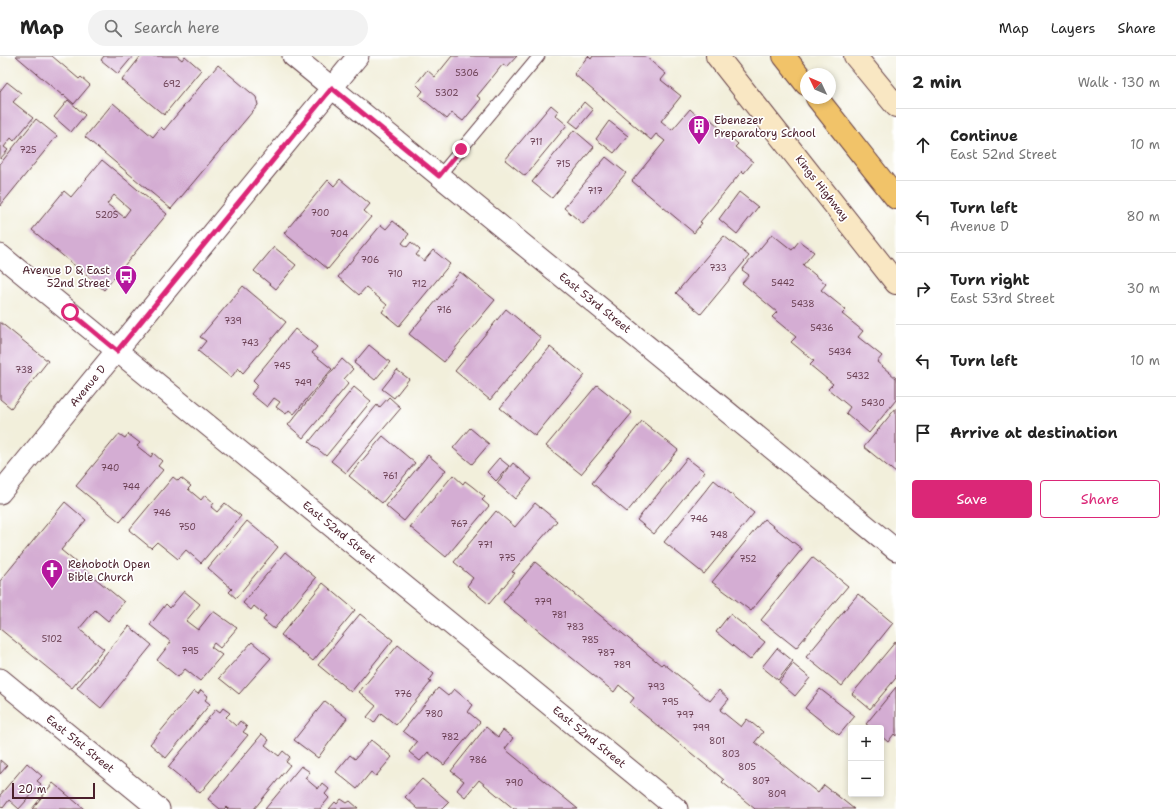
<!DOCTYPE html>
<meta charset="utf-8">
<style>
:root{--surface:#fff;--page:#f2f2f2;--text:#222;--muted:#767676;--line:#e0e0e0;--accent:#db2777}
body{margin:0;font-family:"Shantell Sans",sans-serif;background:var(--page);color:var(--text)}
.controls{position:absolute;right:12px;bottom:12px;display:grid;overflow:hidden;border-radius:4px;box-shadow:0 2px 6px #0003}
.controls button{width:36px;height:36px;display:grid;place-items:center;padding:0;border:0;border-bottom:1px solid var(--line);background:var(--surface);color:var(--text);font:20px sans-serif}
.compass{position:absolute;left:800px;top:12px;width:36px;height:36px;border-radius:50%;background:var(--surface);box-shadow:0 2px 6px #0003;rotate:314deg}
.scale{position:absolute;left:12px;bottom:10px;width:83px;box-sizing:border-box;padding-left:4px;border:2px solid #4a1f2b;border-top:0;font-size:11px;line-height:14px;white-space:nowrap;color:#4a1f2b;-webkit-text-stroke:3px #fff;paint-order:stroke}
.stop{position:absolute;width:12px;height:12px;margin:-9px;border:3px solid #db2777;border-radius:50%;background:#fff}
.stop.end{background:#db2777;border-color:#fff;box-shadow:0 1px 4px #0008}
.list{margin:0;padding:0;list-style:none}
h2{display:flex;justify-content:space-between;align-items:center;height:52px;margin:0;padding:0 16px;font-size:17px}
h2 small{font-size:13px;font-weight:400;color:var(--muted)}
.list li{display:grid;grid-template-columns:26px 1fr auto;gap:12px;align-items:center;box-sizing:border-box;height:72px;padding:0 16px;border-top:1px solid var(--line)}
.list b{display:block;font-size:15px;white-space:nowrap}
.list p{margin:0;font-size:13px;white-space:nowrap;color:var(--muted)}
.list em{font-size:13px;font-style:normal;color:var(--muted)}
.actions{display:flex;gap:8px;padding:12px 16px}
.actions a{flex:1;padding:9px 0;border:1px solid var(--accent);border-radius:4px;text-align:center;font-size:14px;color:var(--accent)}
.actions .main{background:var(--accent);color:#fff}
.icon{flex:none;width:22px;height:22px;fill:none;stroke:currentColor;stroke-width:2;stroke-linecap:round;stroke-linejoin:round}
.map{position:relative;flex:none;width:896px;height:753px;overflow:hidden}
header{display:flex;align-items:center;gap:24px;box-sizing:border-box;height:56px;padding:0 20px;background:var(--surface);border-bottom:1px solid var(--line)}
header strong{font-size:19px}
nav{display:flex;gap:22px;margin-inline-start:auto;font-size:14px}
.search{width:280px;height:36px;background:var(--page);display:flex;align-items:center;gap:10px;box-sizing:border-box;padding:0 14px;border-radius:22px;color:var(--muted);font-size:15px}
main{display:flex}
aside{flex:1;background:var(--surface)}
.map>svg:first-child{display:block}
.building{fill:#d4add3;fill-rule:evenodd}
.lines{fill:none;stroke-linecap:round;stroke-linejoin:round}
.lane-casing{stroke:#633e45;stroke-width:13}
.street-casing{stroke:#633e45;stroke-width:23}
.secondary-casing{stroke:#633e45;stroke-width:24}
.primary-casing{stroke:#633e45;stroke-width:24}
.lane{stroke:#fff;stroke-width:11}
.street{stroke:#fff;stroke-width:21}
.secondary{stroke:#f9e7c3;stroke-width:22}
.primary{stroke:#f1c369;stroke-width:22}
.route{stroke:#db2777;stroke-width:5}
.labels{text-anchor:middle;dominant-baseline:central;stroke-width:3.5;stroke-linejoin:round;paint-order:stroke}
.number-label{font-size:9px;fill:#6c4255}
.poi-label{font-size:11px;fill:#4a1f2b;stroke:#fff;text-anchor:start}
.street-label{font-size:11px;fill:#4a1f2b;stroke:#fff}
</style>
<header>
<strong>Map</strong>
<div class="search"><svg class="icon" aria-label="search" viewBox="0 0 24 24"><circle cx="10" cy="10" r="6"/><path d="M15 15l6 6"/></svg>Search here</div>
<nav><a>Map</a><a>Layers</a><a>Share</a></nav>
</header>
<main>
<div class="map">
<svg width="896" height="753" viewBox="0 0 896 753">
<rect width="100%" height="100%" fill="#fff"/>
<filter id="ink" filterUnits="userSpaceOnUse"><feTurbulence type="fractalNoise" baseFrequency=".025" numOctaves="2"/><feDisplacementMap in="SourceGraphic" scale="8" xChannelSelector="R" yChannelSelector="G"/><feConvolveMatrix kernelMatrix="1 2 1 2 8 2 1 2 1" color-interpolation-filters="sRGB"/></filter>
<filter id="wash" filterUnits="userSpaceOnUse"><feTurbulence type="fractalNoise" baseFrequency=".012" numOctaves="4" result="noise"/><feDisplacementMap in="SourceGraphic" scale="16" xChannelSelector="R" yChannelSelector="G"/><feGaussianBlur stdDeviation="0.9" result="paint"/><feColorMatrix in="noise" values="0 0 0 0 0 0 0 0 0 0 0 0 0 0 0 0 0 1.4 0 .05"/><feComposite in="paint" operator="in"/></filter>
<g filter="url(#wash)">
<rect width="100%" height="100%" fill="#f2efdb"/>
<g id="blocks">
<path class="building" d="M16,0H52L79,23L81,21L90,29L74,48L64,39L63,40Z
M104,0H133L118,18L101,4Z
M141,0H177L182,4L185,0L201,14L164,59L122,24Z
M452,0H517L507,11L503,8L491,23L477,40L481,43L463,65L452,57L447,63L419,40L423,35L416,28L427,14L435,21Z
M588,0L591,3L593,0H645L666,18L661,24L681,40L661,65L672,74L690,53L705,67L709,62L738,88L735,91L753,106L744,117L742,115L700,166L702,167L694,177L632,125L665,85L656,78L651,84L574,18Z
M218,9L256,41L258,49L171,153L85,81L113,47L153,81L161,71L164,74Z
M7,26L21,37L13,46L33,62L14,85L11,82L4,91L8,94L0,103V35Z
M68,44L85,59L71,76L54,61Z
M584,46L593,54L578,72L569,65Z
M551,49L558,55L555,59L567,69L525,120L505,104Z
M36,63L57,80L0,150V108Z
M609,65L628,80L614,97L596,83Z
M574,74L594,91L552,142L532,126Z
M606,101L626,117L583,168L564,152Z
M102,104L167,158L104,234L32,174L64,135L71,141ZM114,139L130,153L124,161L107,148Z
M340,123L370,148L364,155L371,161L328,213L284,177L328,124L334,130Z
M739,136L758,151L737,178L719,163Z
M393,165L409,178L402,187L407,191L411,186L420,194L416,199L424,205L433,194L450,208L399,270L382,256L387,249L366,231L359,239L338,221L381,169L386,173Z
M772,178L792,194L799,185L814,196L803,209L826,228L821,234L846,254L842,258L863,275L858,281L882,300L877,306L896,322V344L869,377L846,357L850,351L828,333L833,328L810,309L814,305L791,286L796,281L772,261L777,256L742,227L749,219L742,214Z
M724,180L749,200L701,258L676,237Z
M274,191L296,209L276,233L254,215Z
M460,216L495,244L444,306L409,278Z
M243,230L286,266L243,317L238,312L231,322L198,295L206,285L200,281Z
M506,253L541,282L490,344L455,315Z
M0,266L48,305L11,352L0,343Z
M295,273L317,291L312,297L332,313L294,358L289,354L286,358L276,351L280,346L274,342L267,351L251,338L258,329L253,324Z
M369,289L390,306L375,324L354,307Z
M550,291L585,319L535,380L500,352Z
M342,303L353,313L344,323L349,327L303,382L288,369Z
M397,314L409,323L394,342L382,333Z
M597,329L632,357L581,418L546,390Z
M354,331L371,345L326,400L309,386Z
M389,341L401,352L346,417L331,405L377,349L379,352Z
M896,352V417L864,391Z
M642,365L678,394L627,456L592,427Z
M470,372L489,388L472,408L453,392Z
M119,378L125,382L128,378L140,387L137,390L151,401L153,397L162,405L158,410L163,414L120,466L76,430Z
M383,380L415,407L382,447L349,420Z
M428,399L446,414L404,465L386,450Z
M499,402L509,410L496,425L487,416Z
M687,402L705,416L654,478L637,464Z
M513,407L532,423L515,443L497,427Z
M453,419L463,428L465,425L473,431L485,441L482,444L489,450L446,501L410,471Z
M173,421L178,425L181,422L191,430L188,433L201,444L205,439L214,447L211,451L217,456L225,447L241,460L201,507L186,494L178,503L157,486L151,492L129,474Z
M714,424L754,457L704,518L664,486Z
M65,446L86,464L61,494L124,546L108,565L95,554L79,573L104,593L72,632L0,573V525Z
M535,447L557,465L512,516L515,517L489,548L467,530L473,522L454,506L496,455L515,471Z
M764,463L802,493L751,555L712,526Z
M247,465L278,491L236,542L229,536L232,533L208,512Z
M285,496L316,522L274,573L263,564L266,560L254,550L251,554L243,547Z
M812,501L848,530L796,592L761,564Z
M535,506L661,609L663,607L710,645L719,634L729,643L720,654L741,671L747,663L763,676L755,686L818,737L824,729L854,753H755L722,726L724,724L630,647L634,642L619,629L614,636L503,546Z
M323,527L355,554L313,605L281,579Z
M184,535L200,548L186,565L198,574L213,555L237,572L220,592L214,587L211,591L222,599L200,625L185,613L178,621L157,604L171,586L150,569L166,548L170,552Z
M858,538L893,567L842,630L806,601Z
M360,558L393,584L351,636L318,609Z
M730,558L765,586L750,604L716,576Z
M129,570L152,589L101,652L77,632Z
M896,585V622L870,653L852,638Z
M252,586L271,602L239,638L219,622Z
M398,589L434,618L429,625L431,626L396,669L381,657L374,667L367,661L376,650L359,636Z
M777,592L793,605L778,624L762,611Z
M793,608L810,622L795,640L779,626Z
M896,631V680L894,678L888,686L881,680V672H872L866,668Z
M438,632L448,640L454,633L473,649L468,656L480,666L444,709L428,696L420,705L409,696L417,686L403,675Z
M820,633L855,660L839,679L805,652Z
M201,634L208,640L205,644L210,648L166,702L150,688L194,635L198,638Z
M325,645L347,662L318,702L294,684Z
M223,652L230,657L226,661L236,670L240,665L247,671L243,676L248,679L200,737L168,711L216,653L220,656Z
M486,671L498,681L503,674L513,682L505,693L578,753H514L479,724L465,741L457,734L464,725L451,715Z
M262,678L269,684L265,689L279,700L283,695L290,701L286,706L290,709L254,753H228L226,751L224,753H220L208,743Z
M371,684L392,701L376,720L371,716L357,733L336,716L350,699L355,703Z
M0,704L7,710L0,718Z
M27,707L42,720L37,725L41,728L19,753L9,744L3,752L0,749V739Z
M301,710L310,716L305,722L312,728L318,733L322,727L329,733L325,738L329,742L320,753H265Z
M422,723L449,746L442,753H418L405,741Z
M53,727L71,742L84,753H32Z
M341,743L347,747L350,745L358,752L329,753L335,746L337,748Z"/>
</g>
</g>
<g filter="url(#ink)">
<use href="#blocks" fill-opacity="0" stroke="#633e45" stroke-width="1"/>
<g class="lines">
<g class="lane-casing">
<path id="lane" d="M439,120L539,0"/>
</g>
<g class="street-casing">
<path id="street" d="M293,0L896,494
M0,199L677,753
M0,437L358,0
M0,623L159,753"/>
</g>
<g class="secondary-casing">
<path id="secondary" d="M717,0L896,227
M855,0L896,50"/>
</g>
<g class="primary-casing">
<path id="primary" d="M784,0L806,28
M817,42L896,142"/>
</g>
<use href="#lane" class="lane"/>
<use href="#street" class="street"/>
<use href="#secondary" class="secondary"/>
<use href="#primary" class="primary"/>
</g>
</g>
<g class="lines" filter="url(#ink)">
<path class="route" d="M70,256L117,295L332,32L439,120L461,93"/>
</g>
<defs>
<g id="building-pin" transform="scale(1.15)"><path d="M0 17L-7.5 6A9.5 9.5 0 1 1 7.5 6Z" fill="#b5179e" stroke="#fff"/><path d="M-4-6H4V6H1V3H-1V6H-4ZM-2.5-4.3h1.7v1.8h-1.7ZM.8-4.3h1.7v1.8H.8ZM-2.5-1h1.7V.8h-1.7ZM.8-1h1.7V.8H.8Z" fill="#fff"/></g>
<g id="bus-pin" transform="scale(1.15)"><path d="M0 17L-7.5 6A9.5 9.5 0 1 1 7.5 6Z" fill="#b5179e" stroke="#fff"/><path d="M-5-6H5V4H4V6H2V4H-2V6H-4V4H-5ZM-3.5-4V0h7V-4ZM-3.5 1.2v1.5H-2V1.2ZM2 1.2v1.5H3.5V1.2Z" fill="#fff"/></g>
<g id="church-pin" transform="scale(1.15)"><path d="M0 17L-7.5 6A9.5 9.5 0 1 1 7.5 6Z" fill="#b5179e" stroke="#fff"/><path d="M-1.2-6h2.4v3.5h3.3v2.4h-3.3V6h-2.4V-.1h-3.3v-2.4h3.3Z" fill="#fff"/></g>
</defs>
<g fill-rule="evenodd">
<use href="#building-pin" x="699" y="70"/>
<use href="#bus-pin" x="126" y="220"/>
<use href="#church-pin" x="52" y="514"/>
</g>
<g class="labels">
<g class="number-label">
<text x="467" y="17">5306</text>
<text x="172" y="28">692</text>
<text x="447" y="37">5302</text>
<text x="536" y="86">711</text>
<text x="28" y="94">725</text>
<text x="563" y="108">715</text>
<text x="595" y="135">717</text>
<text x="320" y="157">700</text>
<text x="107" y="159">5205</text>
<text x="339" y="178">704</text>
<text x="370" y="204">706</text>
<text x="718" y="212">733</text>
<text x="395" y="218">710</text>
<text x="783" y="227">5442</text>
<text x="419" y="228">712</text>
<text x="803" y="248">5438</text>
<text x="444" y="254">716</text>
<text x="233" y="265">739</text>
<text x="822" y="272">5436</text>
<text x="250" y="287">743</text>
<text x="840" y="296">5434</text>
<text x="282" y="310">745</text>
<text x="24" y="314">738</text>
<text x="858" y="320">5432</text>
<text x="303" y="327">749</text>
<text x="873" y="347">5430</text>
<text x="110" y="412">740</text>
<text x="390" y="420">761</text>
<text x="131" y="431">744</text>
<text x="162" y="457">746</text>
<text x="699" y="463">746</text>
<text x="459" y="468">767</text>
<text x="187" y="471">750</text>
<text x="719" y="479">748</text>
<text x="485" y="489">771</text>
<text x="507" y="502">775</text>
<text x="748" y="503">752</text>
<text x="543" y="546">779</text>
<text x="559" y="559">781</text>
<text x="575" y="571">783</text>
<text x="52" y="583">5102</text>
<text x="590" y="584">785</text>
<text x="190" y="595">795</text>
<text x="606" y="597">787</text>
<text x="622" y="609">789</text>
<text x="656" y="631">793</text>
<text x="403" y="638">776</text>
<text x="670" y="646">795</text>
<text x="434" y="658">780</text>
<text x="685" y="659">797</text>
<text x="701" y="672">799</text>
<text x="450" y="681">782</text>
<text x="717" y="685">801</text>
<text x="731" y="698">803</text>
<text x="478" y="704">786</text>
<text x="747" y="711">805</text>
<text x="761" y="725">807</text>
<text x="514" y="727">790</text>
<text x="777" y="738">809</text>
</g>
<g class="poi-label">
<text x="714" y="64">Ebenezer<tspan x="714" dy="13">Preparatory School</tspan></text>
<text x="110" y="214" text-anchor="end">Avenue D &amp; East<tspan x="110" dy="13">52nd Street</tspan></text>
<text x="68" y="508">Rehoboth Open<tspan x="68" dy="13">Bible Church</tspan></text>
</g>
<g class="street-label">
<text transform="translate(822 132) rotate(52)">Kings Highway</text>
<text transform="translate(595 247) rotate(39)">East 53rd Street</text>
<text transform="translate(88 330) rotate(-51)">Avenue D</text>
<text transform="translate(339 476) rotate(39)">East 52nd Street</text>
<text transform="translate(589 681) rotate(39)">East 52nd Street</text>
<text transform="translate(80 688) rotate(39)">East 51st Street</text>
</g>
</g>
</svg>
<div class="controls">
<button>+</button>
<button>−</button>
</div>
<svg class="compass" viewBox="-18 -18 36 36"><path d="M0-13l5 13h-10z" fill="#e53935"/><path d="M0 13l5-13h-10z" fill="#767676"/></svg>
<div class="scale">20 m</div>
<div class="stop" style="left:70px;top:256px"></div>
<div class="stop end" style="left:461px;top:93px"></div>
</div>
<aside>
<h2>2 min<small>Walk · 130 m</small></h2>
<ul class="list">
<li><svg class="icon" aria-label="ahead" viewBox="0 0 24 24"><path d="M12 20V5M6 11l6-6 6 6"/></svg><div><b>Continue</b><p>East 52nd Street</p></div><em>10 m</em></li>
<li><svg class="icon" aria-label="left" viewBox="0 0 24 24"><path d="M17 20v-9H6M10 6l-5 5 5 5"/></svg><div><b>Turn left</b><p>Avenue D</p></div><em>80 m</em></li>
<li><svg class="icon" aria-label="right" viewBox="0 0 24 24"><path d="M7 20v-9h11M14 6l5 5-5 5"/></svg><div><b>Turn right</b><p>East 53rd Street</p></div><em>30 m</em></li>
<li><svg class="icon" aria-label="left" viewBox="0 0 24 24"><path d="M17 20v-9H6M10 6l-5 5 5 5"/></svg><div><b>Turn left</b></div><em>10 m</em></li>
<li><svg class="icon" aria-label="arrive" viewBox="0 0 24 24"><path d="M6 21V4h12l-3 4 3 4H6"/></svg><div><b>Arrive at destination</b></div></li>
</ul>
<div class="actions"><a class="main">Save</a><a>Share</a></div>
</aside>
</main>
